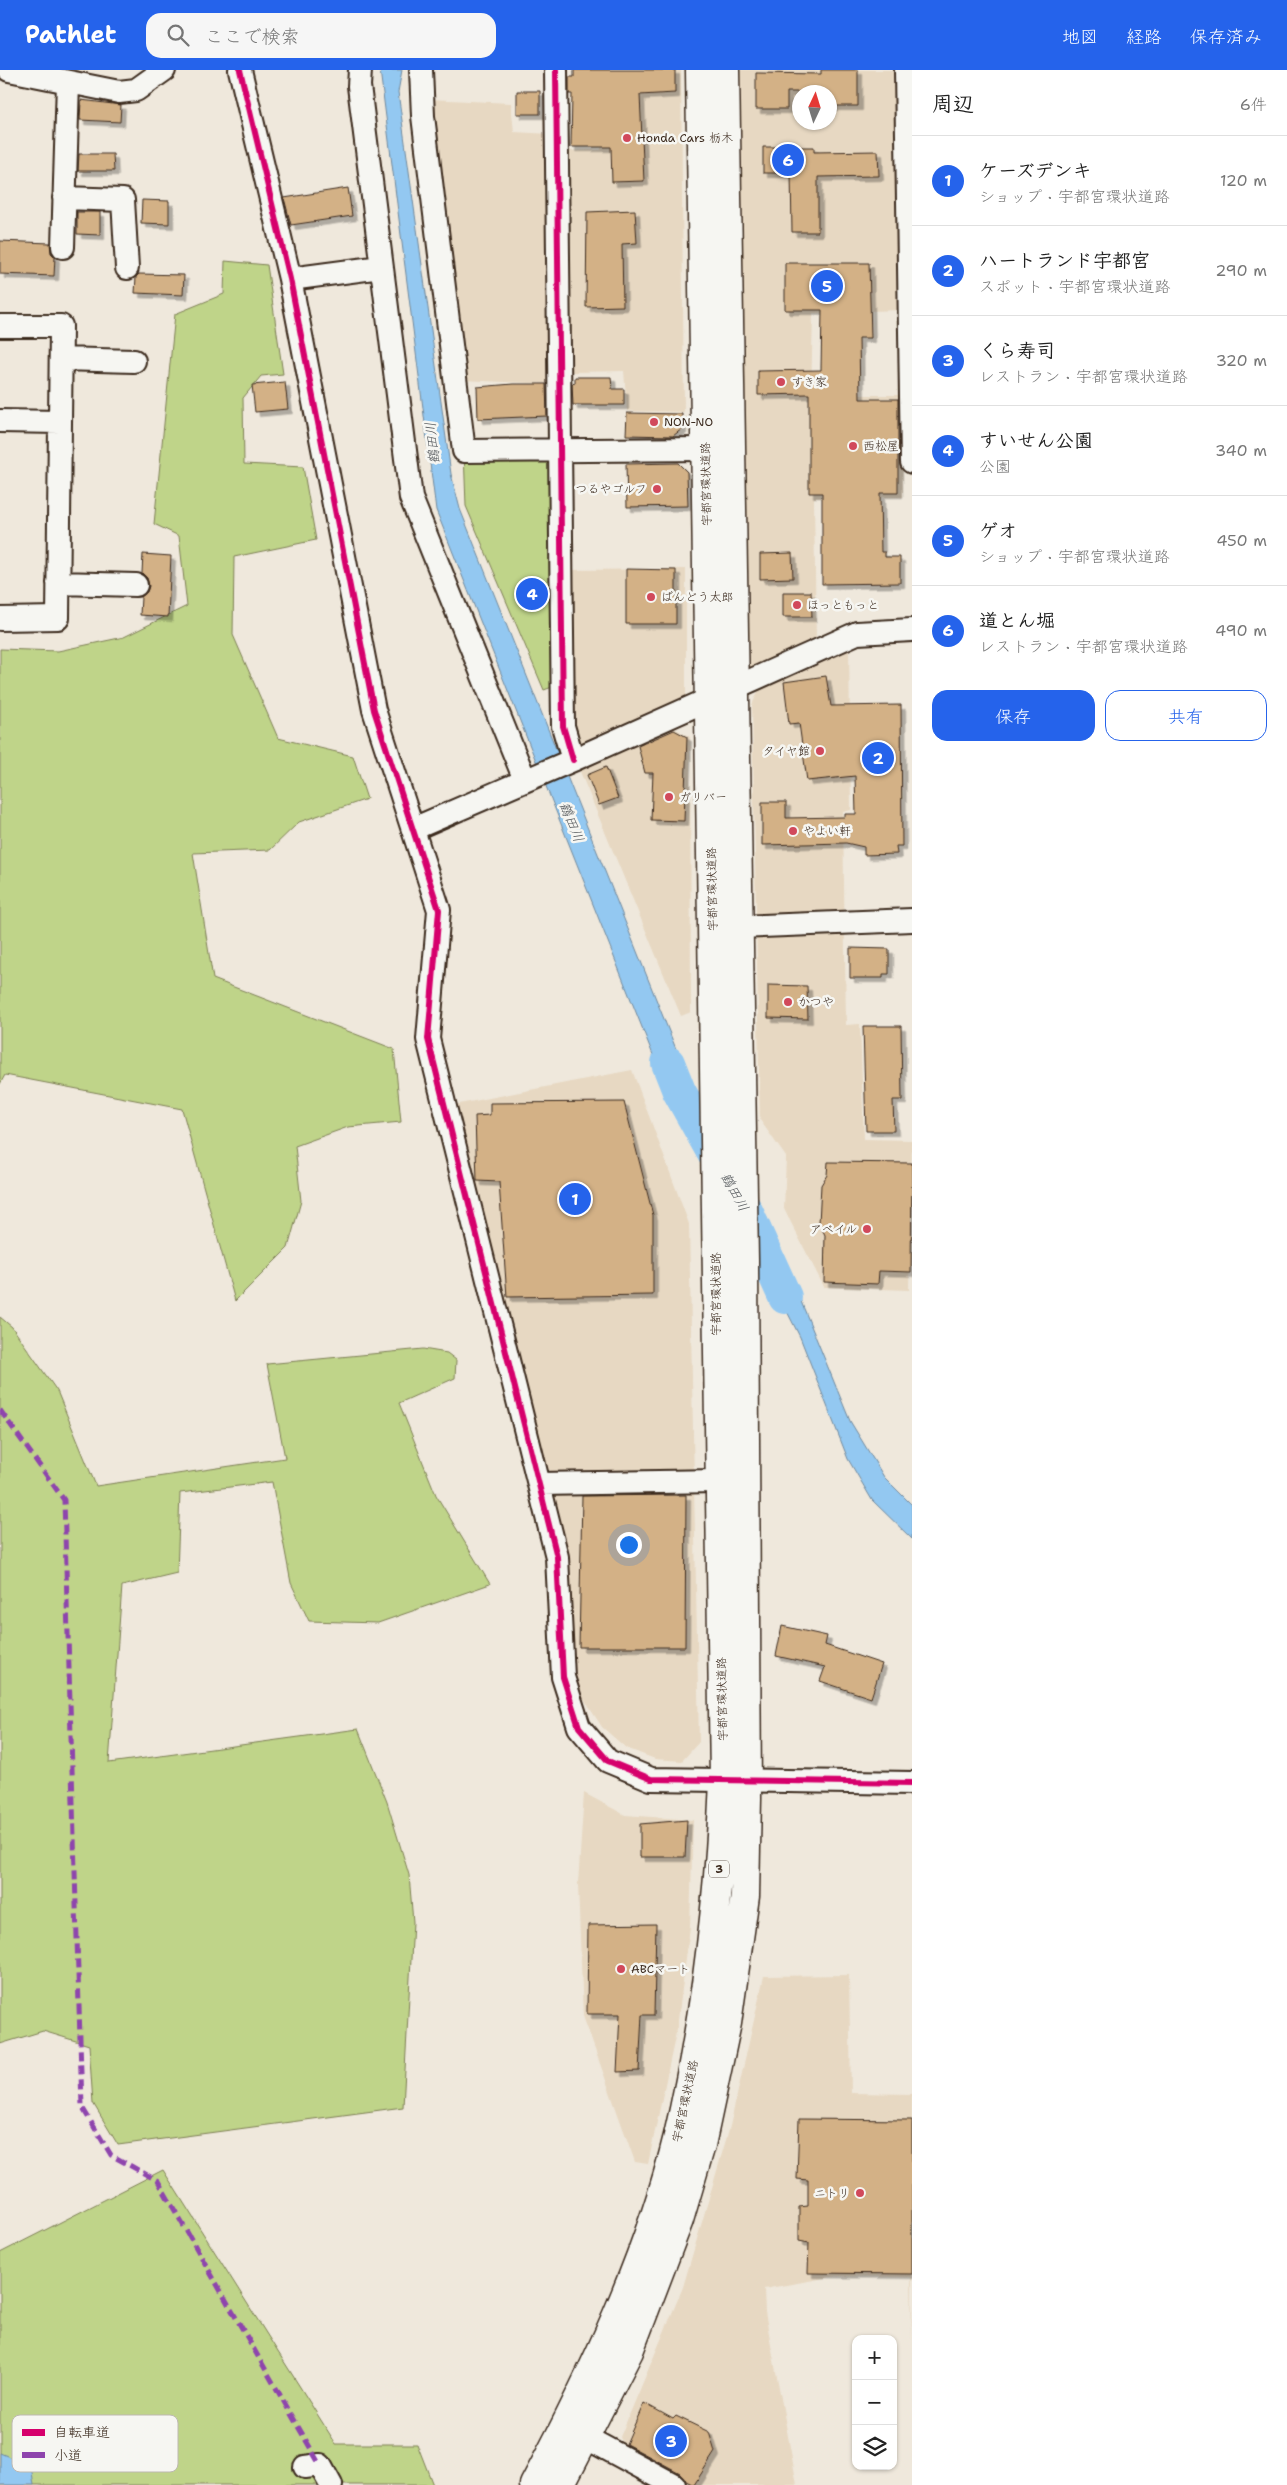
<!DOCTYPE html>
<html lang="ja">
<meta charset="utf-8">
<style>
:root{--surface:#fff;--page:#f6f6f6;--text:#222;--muted:#767676;--line:#e0e0e0;--accent:#2563eb}
body{margin:0;font-family:"Shantell Sans","Klee One",sans-serif;background:var(--page);color:var(--text)}
.controls{position:absolute;right:15px;bottom:15px;display:grid;overflow:hidden;border-radius:10px;box-shadow:0 1px 4px #0004}
.controls button{width:45px;height:45px;display:grid;place-items:center;padding:0;border:0;border-bottom:1px solid var(--line);background:var(--surface);color:var(--text);font:25px sans-serif}
.compass{position:absolute;left:792px;top:15px;width:45px;height:45px;border-radius:50%;background:var(--surface);box-shadow:0 1px 4px #0004;rotate:4deg}
.you{position:absolute;left:628px;top:1474px;width:18px;height:18px;margin:-12px;border:4px solid #fff;border-radius:50%;background:#1a73e8;box-shadow:0 0 0 8px #1a73e833}
.badge{display:grid;place-items:center;width:32px;height:32px;border-radius:50%;background:var(--accent);color:#fff;font-size:16px;font-weight:700}
.pin{position:absolute;translate:-50% -50%;border:2px solid #fff;box-shadow:0 1px 5px #0006}
.list{margin:0;padding:0;list-style:none}
h2{display:flex;justify-content:space-between;align-items:center;height:65px;margin:0;padding:0 20px;font-size:21px}
h2 small{font-size:16px;font-weight:400;color:var(--muted)}
.list li{display:grid;grid-template-columns:32px 1fr auto;gap:15px;align-items:center;box-sizing:border-box;height:90px;padding:0 20px;border-top:1px solid var(--line)}
.list b{display:block;font-size:19px;white-space:nowrap}
.list p{margin:0;font-size:16px;white-space:nowrap;color:var(--muted)}
.list em{font-size:16px;font-style:normal;color:var(--muted)}
.actions{display:flex;gap:10px;padding:15px 20px}
.actions a{flex:1;padding:11px 0;border:1px solid var(--accent);border-radius:15px;text-align:center;font-size:18px;color:var(--accent)}
.actions .main{background:var(--accent);color:#fff}
.icon{flex:none;width:28px;height:28px;fill:none;stroke:currentColor;stroke-width:2;stroke-linecap:round;stroke-linejoin:round}
.map{position:relative;flex:none;width:912px;height:2415px;overflow:hidden}
header{display:flex;align-items:center;gap:30px;box-sizing:border-box;height:70px;padding:0 25px;background:var(--accent);color:#fff}
header strong{font-size:24px}
nav{display:flex;gap:28px;margin-inline-start:auto;font-size:18px}
.search{width:350px;height:45px;background:var(--page);display:flex;align-items:center;gap:12px;box-sizing:border-box;padding:0 18px;border-radius:15px;color:var(--muted);font-size:19px}
main{display:flex}
aside{flex:1;background:var(--surface)}
.map>svg:first-child{display:block}
.built{fill:#e7d8c2;fill-rule:evenodd}
.green{fill:#bfd489;stroke:#7d7f54}
.water{fill:#93c8f1;stroke:#70899d}
.lines{fill:none;stroke-linecap:round;stroke-linejoin:round}
.river{stroke:#93c8f1;stroke-width:34}
.building{fill:#d3b186;stroke:#3b2a1e;filter:url(#shadow)}
.minor-casing{stroke:#3b2a1e;stroke-width:26}
.major-casing{stroke:#3b2a1e;stroke-width:31}
.minor{stroke:#f6f6f2;stroke-width:22}
.major{stroke:#f6f6f2;stroke-width:28}
.quiet{stroke:#8e44ad;stroke-width:5;stroke-dasharray:10 5;stroke-linecap:butt}
.cycleway-casing{stroke:#f6f6f2;stroke-width:9}
.cycleway{stroke:#d6006c;stroke-width:6}
.poi-dot{fill:#d1495b;stroke:#f6f6f2;stroke-width:2}
.labels{text-anchor:middle;dominant-baseline:central;stroke-width:5;stroke-linejoin:round;paint-order:stroke}
.shield{fill:#f6f6f2;stroke:#73675e;stroke-width:1}
.shield-label{font-size:11px;font-weight:bold;fill:#3b2a1e}
.poi-label{font-size:12px;fill:#3b2a1e;stroke:#f6f6f2;text-anchor:start}
.street-label{font-size:12px;fill:#3b2a1e;stroke:#f6f6f2}
.water-label{font-size:14px;font-style:italic;fill:#55595d;stroke:#f6f6f2}
.key{fill:#f6f6f2;stroke:#beb9b2;stroke-width:1}
.key-label{font-size:14px;fill:#3b2a1e}
</style>
<header>
<strong>Pathlet</strong>
<div class="search"><svg class="icon" aria-label="search" viewBox="0 0 24 24"><circle cx="10" cy="10" r="6"/><path d="M15 15l6 6"/></svg>ここで検索</div>
<nav><a>地図</a><a>経路</a><a>保存済み</a></nav>
</header>
<main>
<div class="map">
<svg width="912" height="2415" viewBox="0 0 912 2415">
<defs>
<filter id="shadow"><feDropShadow dx="4.5" dy="4.5" stdDeviation="0" flood-color="#0004"/></filter>
</defs>
<rect width="100%" height="100%" fill="#efe8dc"/>
<filter id="ink" filterUnits="userSpaceOnUse"><feTurbulence type="fractalNoise" baseFrequency=".02" numOctaves="2"/><feDisplacementMap in="SourceGraphic" scale="10" xChannelSelector="R" yChannelSelector="G"/><feConvolveMatrix kernelMatrix="1 2 1 2 8 2 1 2 1" color-interpolation-filters="sRGB"/></filter>
<g filter="url(#ink)">
<path class="built" d="M600,0H681L684,342L627,341L624,301L572,302L567,81L601,80Z
M737,0H898L900,240L813,243L811,325H901L903,427L814,428L816,573L746,604ZM799,22H829V52H799Z
M428,29L511,33L514,62L551,64V314L462,310Z
M686,499V632L576,683L567,500Z
M849,576L851,740L843,742L846,955L860,954L864,1069L912,1070L909,1220L824,1217L784,1139L786,1087L760,1050L752,635L761,615Z
M674,658L690,667L691,942L681,946L579,699Z
M632,1000L689,1154L699,1672L682,1691L655,1689L626,1678L602,1657L572,1611L454,1035Z
M584,1723L625,1745L693,1750L690,1857L677,1958L648,2094L635,2092L583,1946L578,1814Z
M849,1905L851,2023L912,2024V2272L911,2207L836,2206L764,2219L765,2242L797,2415H689L624,2378L620,2367L683,2217L730,2056L764,1906Z"/>
<path class="green" d="M225,191L267,195L283,304L261,306L243,328L244,394L303,397L316,470L234,487L233,565L278,668L353,686L367,729L299,752L270,780L193,783L213,909L394,979L401,1052L348,1057L295,1076L301,1131L288,1178L235,1231L182,1039L5,1005L0,1014V579L58,581L124,567L187,536L179,466L154,454L175,244L224,224Z
M464,381H560L563,613L544,620L466,436Z
M0,1247L12,1257L57,1321L96,1416L285,1388L267,1294L423,1279L447,1283L456,1290L455,1308L399,1333L436,1425L490,1514L378,1553L309,1551L291,1513L272,1412L180,1423L177,1503L122,1516L109,1693L358,1659L387,1732L409,1805L413,1852L403,2037L118,2075L93,2033L89,1975L43,1961L0,1974Z
M163,2100L336,2374H417L433,2415H0V2183Z"/>
<path class="water" d="M380,0H402L398,22L451,404L460,439L688,1009L687,1050L661,1005L436,440Z
M766,1146L850,1351L884,1407L912,1435V1469L872,1430L848,1389L800,1267L766,1200Z
M0,2383L31,2396L34,2415H0Z"/>
<g class="lines">
<path class="river" d="M668,993L679,1021L746,1141L785,1227"/>
</g>
<path class="building" d="M574,0H675V23L640,25L644,111L612,112L611,77H571L572,24H569V7H574Z
M821,0H858V36H830V22H787V39H756V3L821,4Z
M517,21H540V44H517Z
M81,30L121,35L120,52L80,50Z
M763,77H814V82L878,81L879,106L818,107V162H792L791,103H763Z
M79,84H113L114,101H78Z
M348,118L352,146L291,155L284,128Z
M142,130L169,131V154L141,153Z
M635,140L637,173L622,174L623,236L586,237L587,142Z
M77,142H100V165L77,164Z
M0,171L50,173L51,183L55,187L54,206L0,204Z
M785,193H869L871,268H859L860,329H898V423H880L881,482H885V487H900V513L822,514V423H809V324L758,325V301L821,300L822,240H785Z
M139,204L184,205L183,225L135,223L136,207Z
M575,307H611L612,319H624V335H573L572,314L575,313Z
M285,312L288,339L255,342L252,315Z
M513,314H546L547,346L478,349L477,317Z
M627,343L682,344V359L673,366L626,365Z
M678,393L687,402L688,436L627,437L626,394Z
M792,483L793,508L760,509V484Z
M143,484L171,486L168,547L140,545L141,527L147,522L149,516L147,508L142,503Z
M626,499L676,500V554H626Z
M783,522H811L812,547H783Z
M826,606L831,636L901,635L902,776H896L897,784L864,785V777L846,773L762,775V732H786V748L845,747V744H856L855,706L807,711L799,653L789,654L784,612Z
M674,660L687,667L684,751L651,750L653,703H645L638,676Z
M606,697L618,728L599,735L587,705Z
M850,878L889,879V904H883V908H850Z
M768,915L807,916L808,949L768,948Z
M863,956H901L902,1030H893L894,1061H866Z
M624,1032L653,1145V1225L507,1227L499,1112L477,1111L475,1046L490,1045V1033Z
M828,1092L912,1093L911,1202L879,1201L878,1214L824,1212L825,1165L819,1153L821,1115L827,1105Z
M686,1425L685,1577H579L582,1426Z
M782,1556L827,1566L825,1575L882,1594L871,1628L820,1611L825,1597L776,1586Z
M687,1750L685,1787H640V1754Z
M656,1854L654,1945H642L639,2001L617,2002L620,1944H587L588,1855Z
M799,2049L912,2050V2204L808,2203L809,2173L799,2171V2137L808,2136V2110L797,2109Z
M644,2333L673,2349L676,2346L709,2362L715,2382L694,2415L686,2411L680,2403L626,2374Z"/>
<g class="lines">
<g class="minor-casing">
<path id="minor" d="M9,0L119,22L136,20L164,0
M240,0L290,209L374,640L439,840L428,969L557,1487L563,1607L579,1657L608,1691L651,1709L912,1713
M360,0L359,16L411,428L525,710
M421,0L423,46L464,381L706,379
M556,0L563,656L573,690
M906,0L912,392
M64,128L123,130L127,198
M63,177L68,12
M290,209L381,197
M0,256H61L58,548L0,549
M61,289L134,291
M0,351L60,352
M58,513L136,515
M413,759L573,690L857,563L912,560
M740,857L912,850
M539,1414L718,1411
M585,2367L674,2415
M305,2397L320,2395L331,2415"/>
</g>
<g class="major-casing">
<path id="major" d="M534,2415C592,2307 649,2186 678,2066C705,1950 719,1830 724,1711L700,0
M560,2415L629,2281L679,2150L701,2075L727,1953L745,1826L747,1728L744,1190L725,0"/>
</g>
<use href="#minor" class="minor"/>
<use href="#major" class="major"/>
<path class="quiet" d="M0,1340L64,1430L82,2037L111,2085L158,2111L320,2395"/>
<g class="cycleway-casing">
<path id="cycleway" d="M240,0L290,209L374,640L439,840L428,969L557,1487L563,1607L579,1657L608,1691L651,1709L912,1713
M556,0L563,656L573,690"/>
</g>
<use href="#cycleway" class="cycleway"/>
</g>
</g>
<g class="poi-dot">
<circle cx="627" cy="68" r="5"/>
<circle cx="781" cy="312" r="5"/>
<circle cx="654" cy="352" r="5"/>
<circle cx="853" cy="376" r="5"/>
<circle cx="657" cy="419" r="5"/>
<circle cx="651" cy="527" r="5"/>
<circle cx="797" cy="535" r="5"/>
<circle cx="820" cy="681" r="5"/>
<circle cx="669" cy="727" r="5"/>
<circle cx="793" cy="761" r="5"/>
<circle cx="788" cy="932" r="5"/>
<circle cx="867" cy="1159" r="5"/>
<circle cx="621" cy="1899" r="5"/>
<circle cx="860" cy="2123" r="5"/>
</g>
<g class="labels">
<rect class="shield" x="709" y="1790.5" width="20" height="17" rx="4"/>
<g class="shield-label">
<text x="719" y="1799">3</text>
</g>
<g class="poi-label">
<text x="637" y="68">Honda Cars 栃木</text>
<text x="791" y="312">すき家</text>
<text x="664" y="352">NON-NO</text>
<text x="863" y="376">西松屋</text>
<text x="647" y="419" text-anchor="end">つるやゴルフ</text>
<text x="661" y="527">ばんどう太郎</text>
<text x="807" y="535">ほっともっと</text>
<text x="810" y="681" text-anchor="end">タイヤ館</text>
<text x="679" y="727">ガリバー</text>
<text x="803" y="761">やよい軒</text>
<text x="798" y="932">かつや</text>
<text x="857" y="1159" text-anchor="end">アベイル</text>
<text x="631" y="1899">ABCマート</text>
<text x="850" y="2123" text-anchor="end">ニトリ</text>
</g>
<g class="street-label">
<text transform="translate(706 414) rotate(-91)">宇都宮環状道路</text>
<text transform="translate(712 819) rotate(-91)">宇都宮環状道路</text>
<text transform="translate(716 1224) rotate(-90)">宇都宮環状道路</text>
<text transform="translate(722 1629) rotate(-91)">宇都宮環状道路</text>
<text transform="translate(685 2031) rotate(-78)">宇都宮環状道路</text>
</g>
<g class="water-label">
<text transform="translate(432 373) rotate(-96)">鶴田川</text>
<text transform="translate(572 752) rotate(68)">鶴田川</text>
<text transform="translate(735 1122) rotate(61)">鶴田川</text>
</g>
</g>
<rect x="12" y="2345" width="166" height="57" rx="8" class="key"/>
<rect x="22" y="2359" width="23" height="7" fill="#d6006c"/>
<rect x="22" y="2382" width="23" height="6" fill="#8e44ad"/>
<g class="key-label">
<text x="54" y="2367">自転車道</text>
<text x="54" y="2390">小道</text>
</g>
</svg>
<div class="controls">
<button>+</button>
<button>−</button>
<button><svg class="icon" aria-label="layers" viewBox="0 0 24 24"><path d="M12 4l9 5-9 5-9-5zM3 14l9 5 9-5"/></svg></button>
</div>
<svg class="compass" viewBox="-18 -18 36 36"><path d="M0-13l5 13h-10z" fill="#e53935"/><path d="M0 13l5-13h-10z" fill="#767676"/></svg>
<div class="you"></div>
<div class="pin badge" style="left:575px;top:1129px">1</div>
<div class="pin badge" style="left:878px;top:688px">2</div>
<div class="pin badge" style="left:671px;top:2371px">3</div>
<div class="pin badge" style="left:532px;top:524px">4</div>
<div class="pin badge" style="left:827px;top:216px">5</div>
<div class="pin badge" style="left:788px;top:90px">6</div>
</div>
<aside>
<h2>周辺<small>6件</small></h2>
<ul class="list">
<li><span class="badge">1</span><div><b>ケーズデンキ</b><p>ショップ · 宇都宮環状道路</p></div><em>120 m</em></li>
<li><span class="badge">2</span><div><b>ハートランド宇都宮</b><p>スポット · 宇都宮環状道路</p></div><em>290 m</em></li>
<li><span class="badge">3</span><div><b>くら寿司</b><p>レストラン · 宇都宮環状道路</p></div><em>320 m</em></li>
<li><span class="badge">4</span><div><b>すいせん公園</b><p>公園</p></div><em>340 m</em></li>
<li><span class="badge">5</span><div><b>ゲオ</b><p>ショップ · 宇都宮環状道路</p></div><em>450 m</em></li>
<li><span class="badge">6</span><div><b>道とん堀</b><p>レストラン · 宇都宮環状道路</p></div><em>490 m</em></li>
</ul>
<div class="actions"><a class="main">保存</a><a>共有</a></div>
</aside>
</main>
